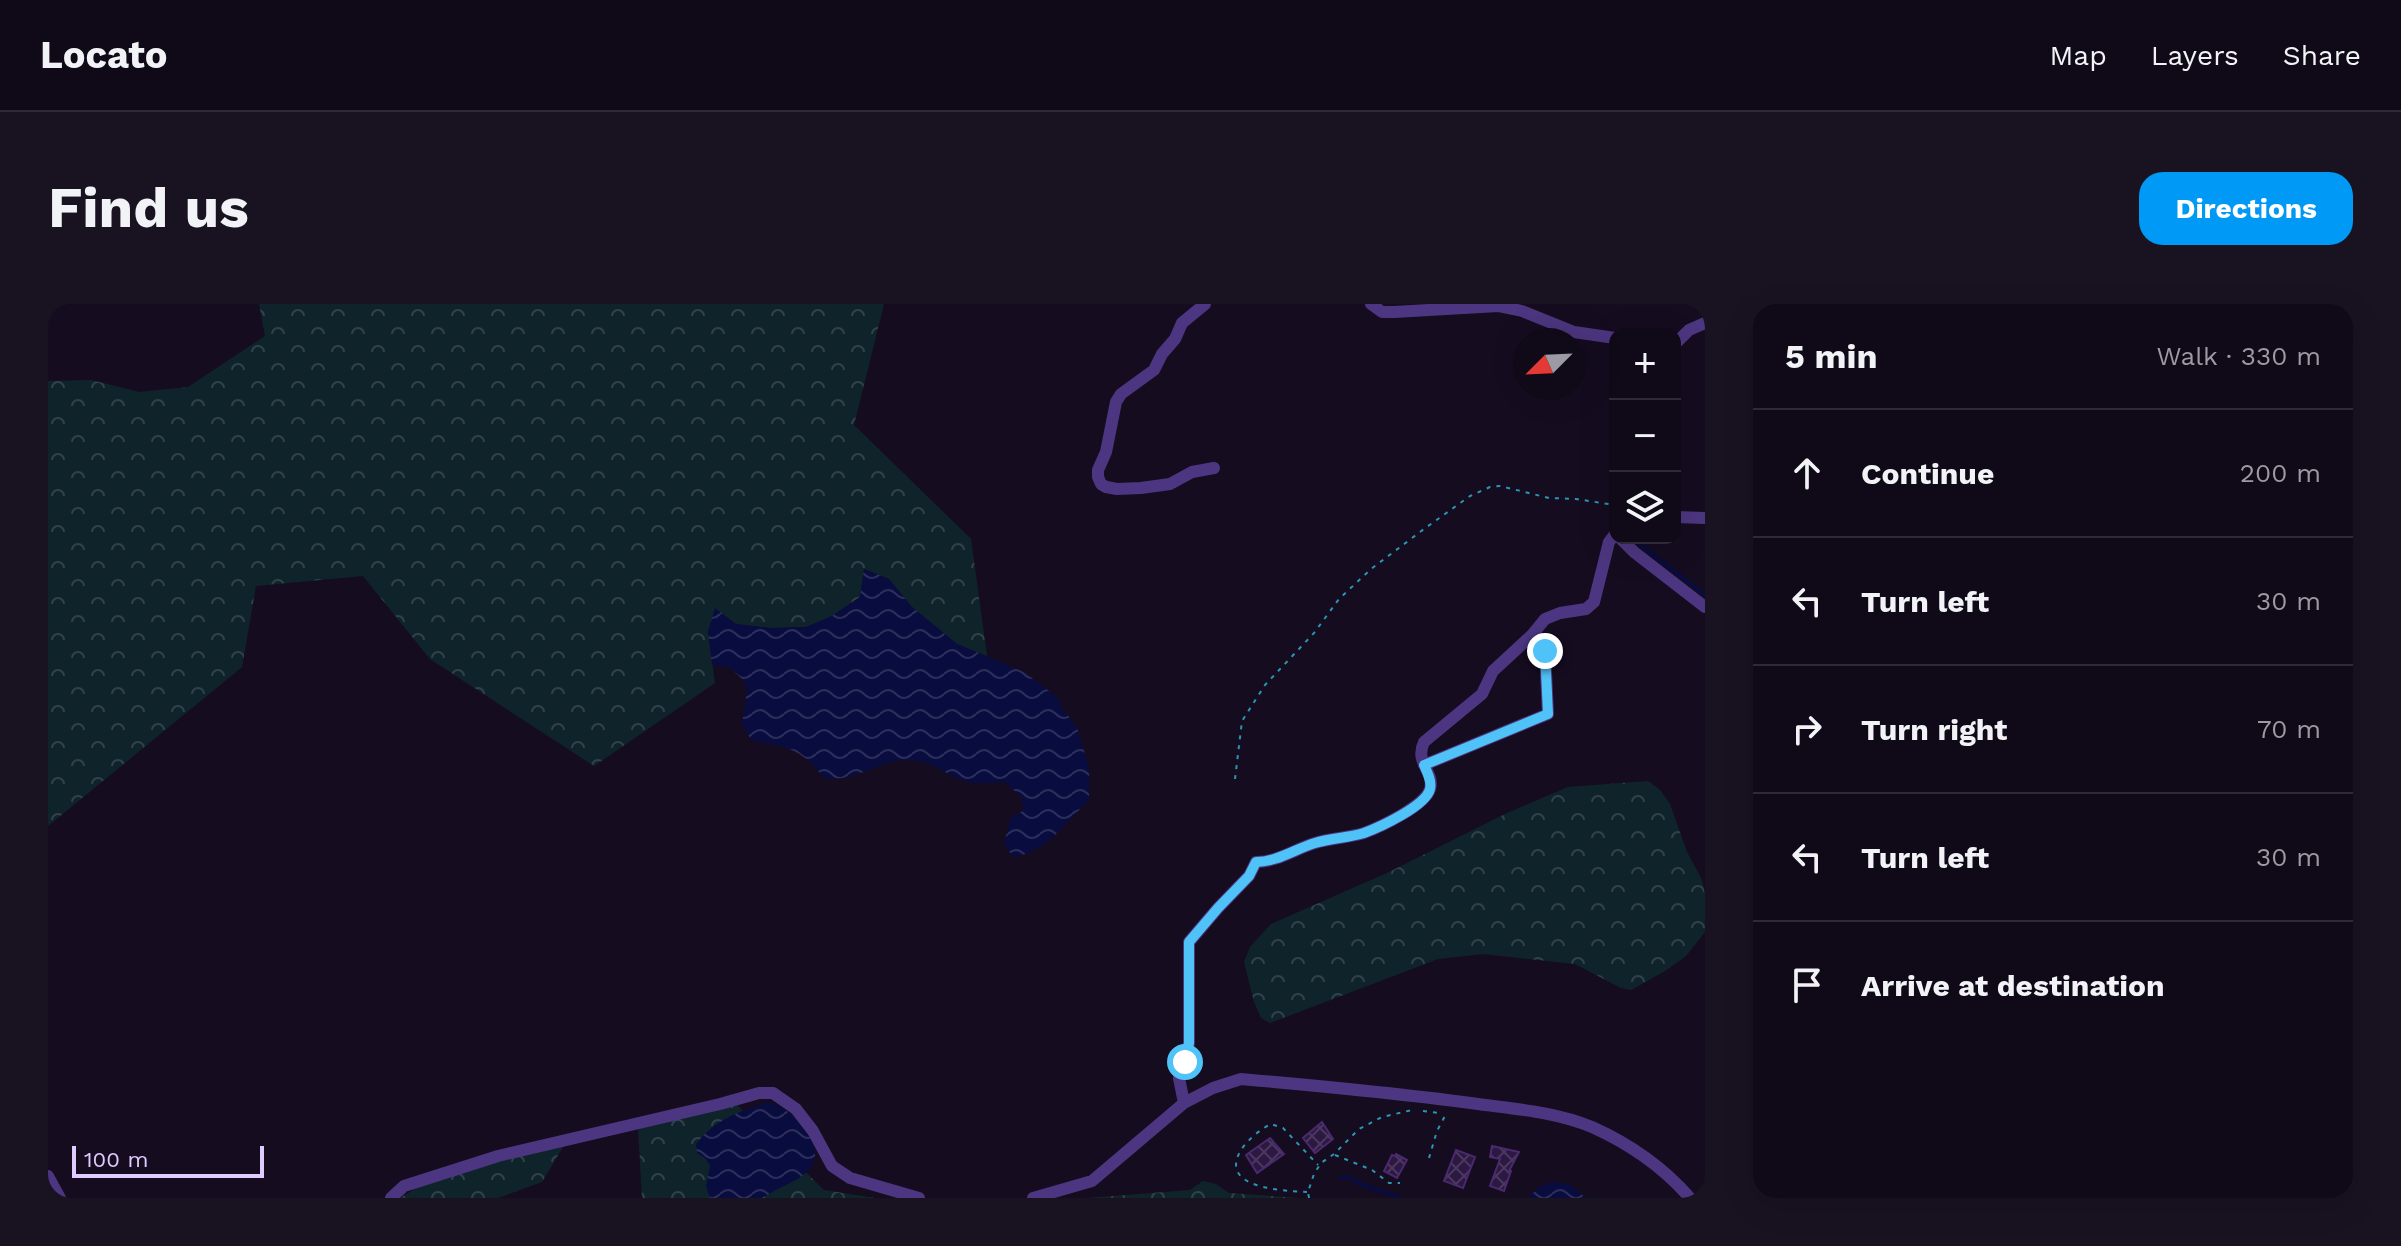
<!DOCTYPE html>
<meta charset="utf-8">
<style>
:root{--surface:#100918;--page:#191221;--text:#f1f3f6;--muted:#9c9aa2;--line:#302a37;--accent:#0099f6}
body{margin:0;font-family:"Work Sans",sans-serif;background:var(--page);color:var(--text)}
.controls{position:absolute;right:24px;top:24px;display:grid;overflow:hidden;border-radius:16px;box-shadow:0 8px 32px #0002}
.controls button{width:72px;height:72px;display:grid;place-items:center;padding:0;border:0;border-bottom:2px solid var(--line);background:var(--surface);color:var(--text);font:40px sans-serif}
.compass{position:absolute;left:1465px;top:24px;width:72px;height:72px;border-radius:50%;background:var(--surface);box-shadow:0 8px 32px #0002;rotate:246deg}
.scale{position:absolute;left:24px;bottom:20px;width:192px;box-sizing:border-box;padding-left:8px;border:4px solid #e0cbff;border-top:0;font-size:22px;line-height:28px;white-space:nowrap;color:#e0cbff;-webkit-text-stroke:6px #150c20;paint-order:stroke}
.stop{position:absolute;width:24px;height:24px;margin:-18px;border:6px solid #4fc3f7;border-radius:50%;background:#fff}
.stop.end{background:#4fc3f7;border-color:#fff;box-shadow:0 2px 8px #0008}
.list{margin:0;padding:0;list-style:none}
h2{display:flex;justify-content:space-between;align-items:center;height:104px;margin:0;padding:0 32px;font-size:34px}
h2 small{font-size:26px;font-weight:400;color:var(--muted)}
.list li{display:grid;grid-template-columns:52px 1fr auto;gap:24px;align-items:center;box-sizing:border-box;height:128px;padding:0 32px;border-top:2px solid var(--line)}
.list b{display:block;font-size:30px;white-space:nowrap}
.list em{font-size:26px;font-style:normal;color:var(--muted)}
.icon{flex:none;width:44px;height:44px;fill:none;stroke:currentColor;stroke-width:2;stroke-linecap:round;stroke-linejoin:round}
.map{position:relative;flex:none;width:1657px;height:894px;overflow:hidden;border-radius:24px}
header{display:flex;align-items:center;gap:48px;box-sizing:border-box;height:112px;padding:0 40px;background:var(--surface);border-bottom:2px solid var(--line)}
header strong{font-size:38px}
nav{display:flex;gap:44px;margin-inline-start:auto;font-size:28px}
.intro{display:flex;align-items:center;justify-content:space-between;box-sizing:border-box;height:192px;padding:0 48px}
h1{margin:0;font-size:56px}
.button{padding:20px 36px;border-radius:24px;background:var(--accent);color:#fff;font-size:28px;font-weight:700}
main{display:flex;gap:48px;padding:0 48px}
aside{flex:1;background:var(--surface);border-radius:24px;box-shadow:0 8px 32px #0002}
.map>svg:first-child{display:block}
.forest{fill:url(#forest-crowns)}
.water{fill:url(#water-waves)}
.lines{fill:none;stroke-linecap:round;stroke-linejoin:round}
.stream{stroke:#080c3e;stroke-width:4}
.building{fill:url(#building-cross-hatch);stroke:#4a296e;stroke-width:2}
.path{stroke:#2a96b4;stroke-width:2;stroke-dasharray:4 6;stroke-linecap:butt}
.street{stroke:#4d3681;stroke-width:12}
.route{stroke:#4fc3f7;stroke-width:10}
</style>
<header>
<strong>Locato</strong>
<nav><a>Map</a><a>Layers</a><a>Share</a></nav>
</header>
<div class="intro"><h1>Find us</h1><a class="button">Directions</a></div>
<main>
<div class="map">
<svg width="1657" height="894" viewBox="0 0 1657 894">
<defs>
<pattern id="forest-crowns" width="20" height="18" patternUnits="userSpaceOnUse" patternTransform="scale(2)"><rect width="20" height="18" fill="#0f242a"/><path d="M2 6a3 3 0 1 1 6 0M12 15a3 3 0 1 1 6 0" fill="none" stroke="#32424a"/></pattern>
<pattern id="water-waves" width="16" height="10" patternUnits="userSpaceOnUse" patternTransform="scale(2)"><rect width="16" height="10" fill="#080c3e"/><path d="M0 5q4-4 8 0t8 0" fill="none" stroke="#2c2e5b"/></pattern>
<pattern id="building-cross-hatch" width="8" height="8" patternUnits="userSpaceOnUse" patternTransform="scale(2)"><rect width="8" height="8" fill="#2c1842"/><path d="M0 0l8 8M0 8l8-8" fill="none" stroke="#4a385e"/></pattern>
</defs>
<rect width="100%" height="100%" fill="#150c20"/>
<path class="forest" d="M211,0H836L806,121L923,235L939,352L909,340L864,303L841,275L816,265L812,293L784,312L758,323L723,324L688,320L660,328L667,379L546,462L382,355L315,272L208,282L194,363L0,522V77L43,76L91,88L140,83L217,32Z
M1600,477L1612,486L1622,500L1639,548L1654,576L1657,590V628L1638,652L1617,667L1583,686L1573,684L1527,660L1435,650L1390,655L1222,719L1213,714L1206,698L1196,658L1202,643L1223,620L1339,569L1457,510L1520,483Z
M688,800L776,886L827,894H594L590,823Z
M518,838L494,878L450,894H352L397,867Z
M1155,877L1168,880L1181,889L1251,894H1039L1142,886Z"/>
<path class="water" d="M816,265L841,275L864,303L909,340L976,368L1010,394L1014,404L1029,423L1041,463V496C1018,518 998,549 965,553L956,540L963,513L975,507L974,494L957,478C945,478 931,481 920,478C897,472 886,457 862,456C831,455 808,479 776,474C752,443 740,444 703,436L694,420L699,386L695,376L683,364L664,361L660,327L667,304L688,320L723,324L758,323L784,312L812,293Z
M720,798C736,802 749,814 758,828C782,861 754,874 728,886C722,889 718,893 712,894C696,894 678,894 662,894L658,882L662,862L658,855L649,849L648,840C668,815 690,808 720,798Z
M1504,878L1521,880L1537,893L1551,894H1480L1491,883Z"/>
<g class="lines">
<path class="stream" d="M1589,238L1657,291
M1293,874L1302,873L1310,879L1352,894"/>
</g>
<path class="building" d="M1274,818L1285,835L1267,849L1255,834Z
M1222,834L1236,850L1209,869L1198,851Z
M1444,842L1471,848L1461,867H1463L1456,887L1442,882L1452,855L1442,853Z
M1408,846L1427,853L1415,884L1396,877Z
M1348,850L1359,856L1349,874L1336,867L1344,851L1347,852Z"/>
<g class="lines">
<path class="path" d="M1187,475L1194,417L1217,381L1266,329L1291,295L1323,265L1376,225L1422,192L1442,183L1452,182L1501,194L1528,195L1567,201
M1375,807L1392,809
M1287,851L1324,866L1341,879H1352
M1381,854L1389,827L1398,810
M1259,888C1241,887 1218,886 1201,878C1169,862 1204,829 1223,820L1235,824L1270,861
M1261,894L1260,888L1266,870L1273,859L1286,850L1311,825L1334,813L1364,806"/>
<path class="street" d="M1157,0L1134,19L1127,35L1114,50L1106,66L1073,90L1068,98L1058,148L1050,166V173L1053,180L1058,183L1069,185L1093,184L1122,180L1144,168L1166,164
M1323,0L1334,8H1346L1450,2L1474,7L1526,28L1567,34
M1627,40L1641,26L1657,19
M1627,213L1657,214
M1572,234L1586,248L1657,303
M1376,461L1500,410L1497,347L1484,331
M1136,799L1131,774L1137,758L1141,739V638L1170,604L1201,572L1208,558C1229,558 1247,545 1267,539C1282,534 1300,534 1316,529C1332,523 1377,502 1382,485C1387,468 1366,459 1376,438L1434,390L1445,367L1484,331L1497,315L1512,309L1538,305L1546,298L1561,238L1567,230
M0,872L12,894
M343,894L356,882L450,852L672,800L711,789H725L748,805L765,827L784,862L802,874L871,894
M985,894L1044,877L1136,799L1165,784L1193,775C1272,782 1351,789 1430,800C1468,805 1508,808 1544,823C1582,840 1615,863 1642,894"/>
</g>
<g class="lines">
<path class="route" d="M1137,758L1141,739V638L1170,604L1201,572L1208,558C1229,558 1247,545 1267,539C1283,534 1300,534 1316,529C1332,523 1378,502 1382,485C1384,477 1379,468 1376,461L1500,410L1497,347"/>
</g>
</svg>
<div class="controls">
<button>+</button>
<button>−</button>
<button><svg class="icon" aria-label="layers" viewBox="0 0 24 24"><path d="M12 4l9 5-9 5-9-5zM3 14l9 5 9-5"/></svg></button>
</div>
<svg class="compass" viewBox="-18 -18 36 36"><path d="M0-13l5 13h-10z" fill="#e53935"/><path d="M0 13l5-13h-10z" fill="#9c9aa2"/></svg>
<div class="scale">100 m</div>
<div class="stop" style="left:1137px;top:758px"></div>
<div class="stop end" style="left:1497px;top:347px"></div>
</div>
<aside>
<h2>5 min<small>Walk · 330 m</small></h2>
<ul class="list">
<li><svg class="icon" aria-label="ahead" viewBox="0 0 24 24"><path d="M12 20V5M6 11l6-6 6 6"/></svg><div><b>Continue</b></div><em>200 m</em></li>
<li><svg class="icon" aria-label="left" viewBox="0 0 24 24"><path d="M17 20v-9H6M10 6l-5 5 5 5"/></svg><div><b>Turn left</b></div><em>30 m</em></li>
<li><svg class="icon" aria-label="right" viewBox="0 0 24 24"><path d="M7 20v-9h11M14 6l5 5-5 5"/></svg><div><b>Turn right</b></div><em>70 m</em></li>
<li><svg class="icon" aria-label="left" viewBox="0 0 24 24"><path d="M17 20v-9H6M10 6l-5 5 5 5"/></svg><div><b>Turn left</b></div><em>30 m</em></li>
<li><svg class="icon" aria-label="arrive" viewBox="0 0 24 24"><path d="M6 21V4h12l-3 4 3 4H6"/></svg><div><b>Arrive at destination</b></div></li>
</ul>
</aside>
</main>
